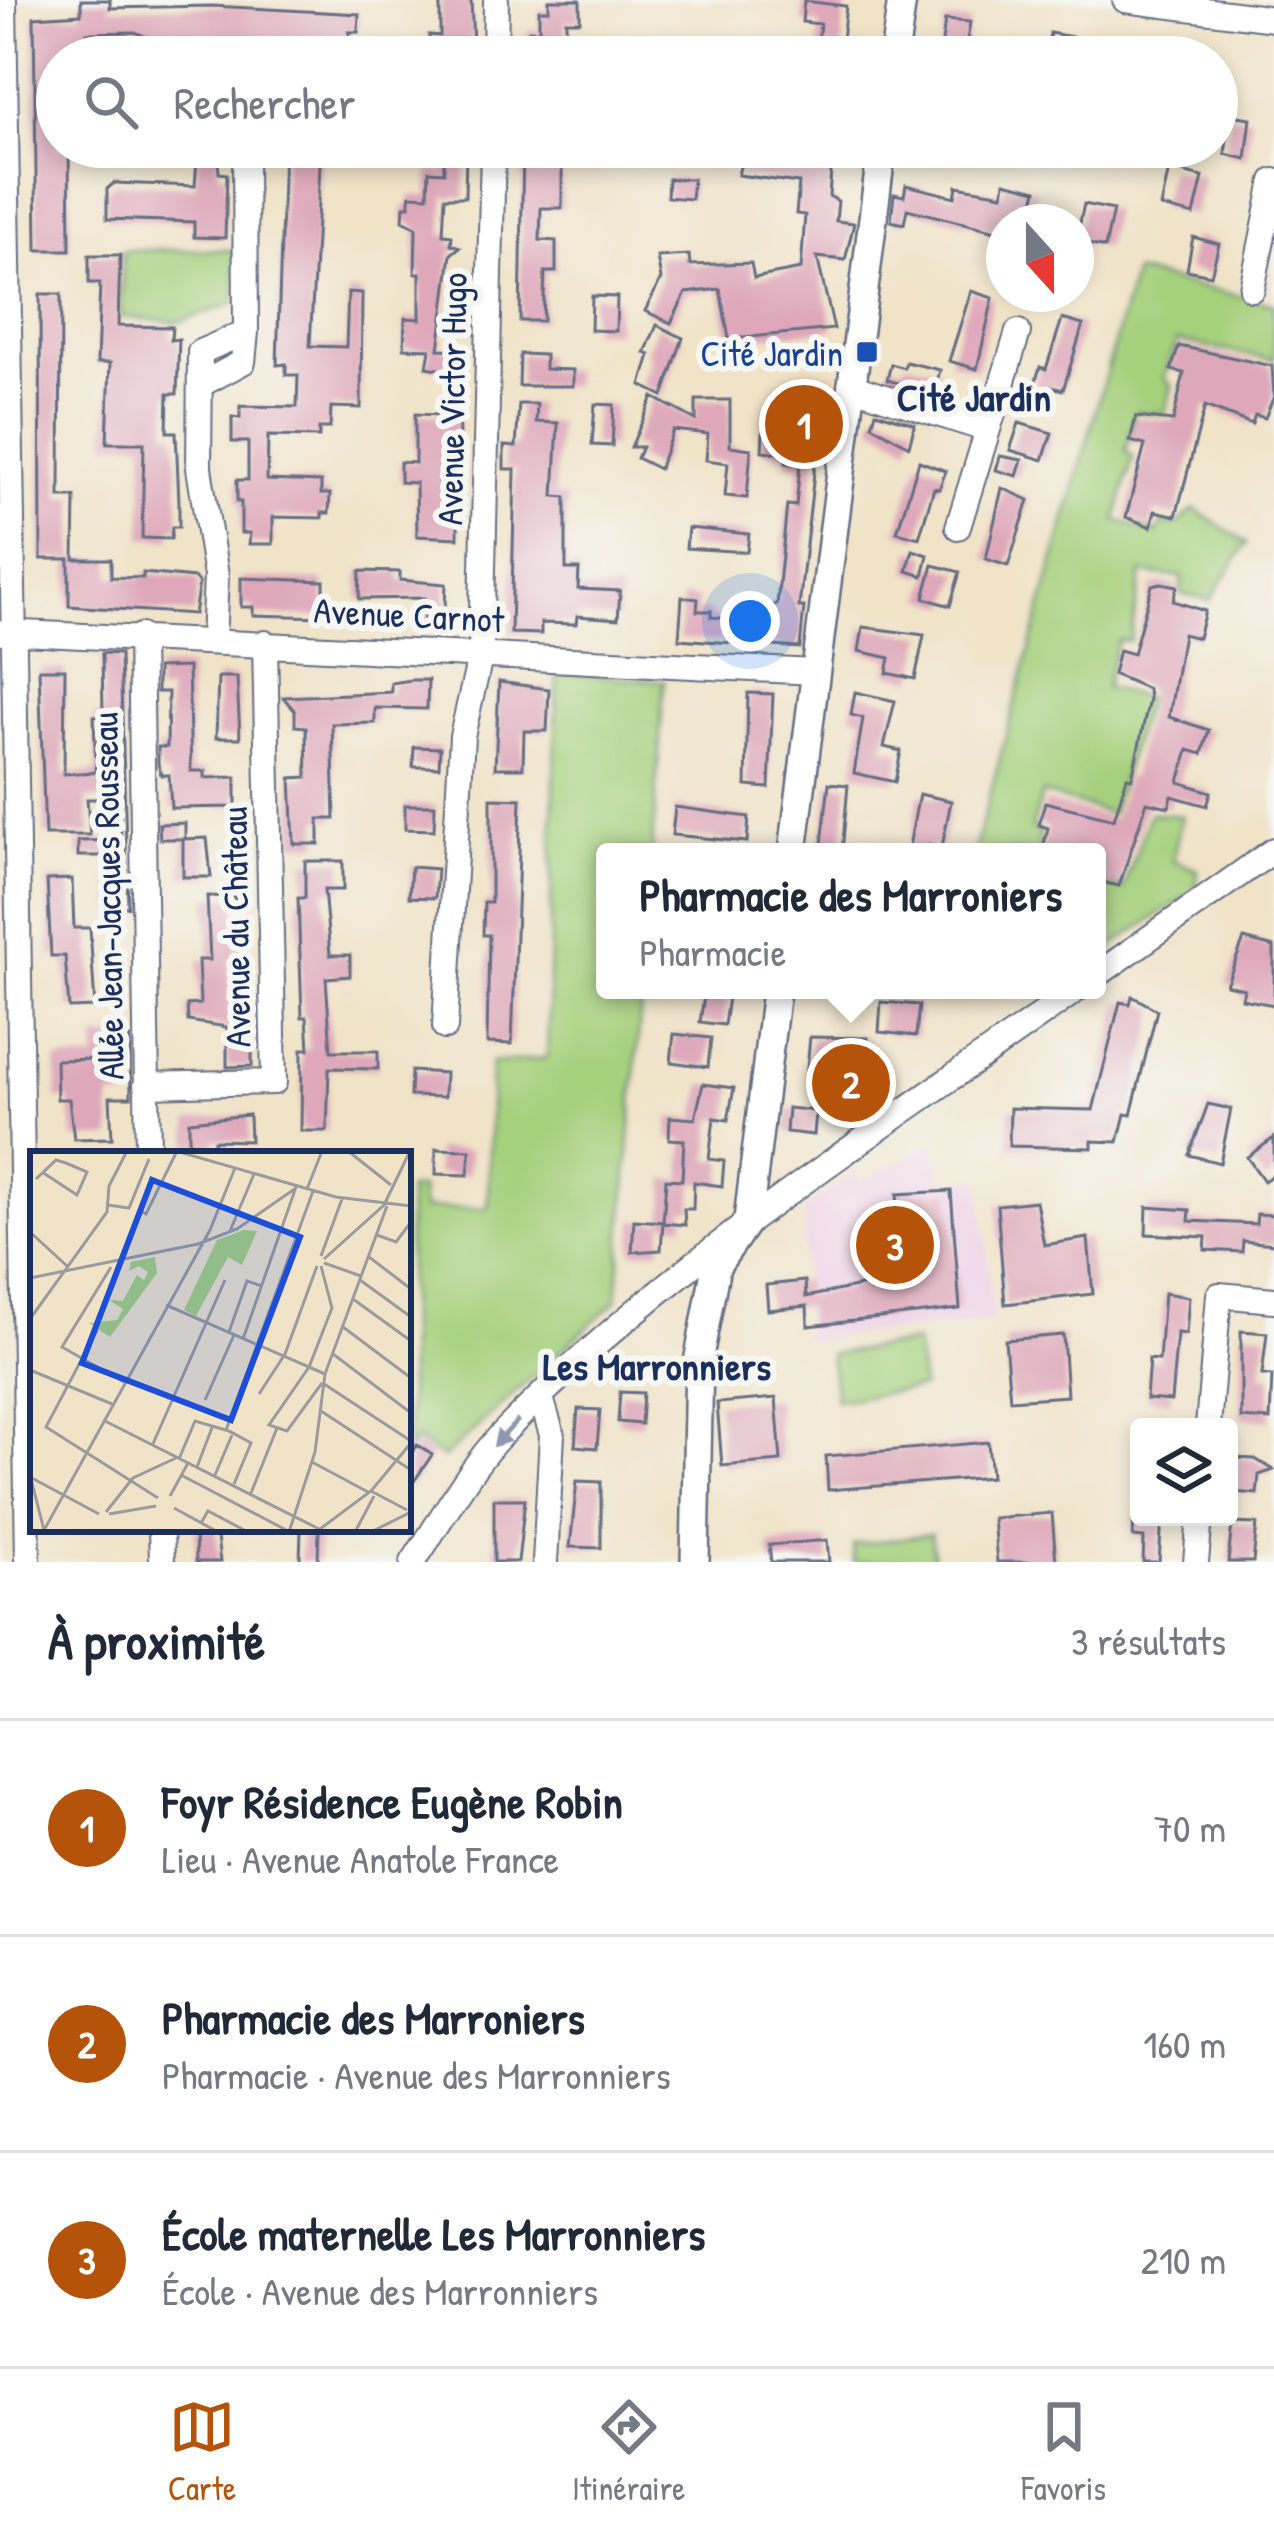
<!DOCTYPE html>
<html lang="fr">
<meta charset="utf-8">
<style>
:root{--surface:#fff;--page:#f6f6f7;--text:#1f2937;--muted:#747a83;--line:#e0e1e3;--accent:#b45309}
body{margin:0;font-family:"Patrick Hand",sans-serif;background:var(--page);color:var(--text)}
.controls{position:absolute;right:36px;bottom:36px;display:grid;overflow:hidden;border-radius:12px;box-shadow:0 6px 18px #0003}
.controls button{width:108px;height:108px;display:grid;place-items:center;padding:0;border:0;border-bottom:3px solid var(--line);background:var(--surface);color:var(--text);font:60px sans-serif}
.compass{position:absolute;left:986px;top:204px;width:108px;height:108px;border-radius:50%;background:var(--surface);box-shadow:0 6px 18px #0003;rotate:159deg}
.you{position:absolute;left:750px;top:621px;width:42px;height:42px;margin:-30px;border:9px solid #fff;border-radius:50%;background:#1a73e8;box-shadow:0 0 0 18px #1a73e833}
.badge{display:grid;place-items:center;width:78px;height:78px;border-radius:50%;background:var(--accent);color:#fff;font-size:39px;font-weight:700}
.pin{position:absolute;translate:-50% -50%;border:6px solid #fff;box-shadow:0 3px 12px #0006}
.popup{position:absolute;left:596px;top:843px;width:510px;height:156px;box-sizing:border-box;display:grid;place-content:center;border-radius:12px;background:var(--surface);filter:drop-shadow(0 3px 9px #0005);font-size:39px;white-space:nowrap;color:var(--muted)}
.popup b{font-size:45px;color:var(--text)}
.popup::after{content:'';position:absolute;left:50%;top:100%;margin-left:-24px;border:24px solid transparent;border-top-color:var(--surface)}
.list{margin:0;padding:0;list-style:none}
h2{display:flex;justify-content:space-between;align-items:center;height:156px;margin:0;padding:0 48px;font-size:51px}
h2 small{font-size:39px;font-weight:400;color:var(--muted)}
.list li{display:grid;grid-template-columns:78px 1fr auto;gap:36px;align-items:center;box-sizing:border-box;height:216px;padding:0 48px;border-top:3px solid var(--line)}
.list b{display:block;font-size:45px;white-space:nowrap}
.list p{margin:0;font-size:39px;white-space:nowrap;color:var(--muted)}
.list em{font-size:39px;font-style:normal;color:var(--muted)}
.icon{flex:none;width:66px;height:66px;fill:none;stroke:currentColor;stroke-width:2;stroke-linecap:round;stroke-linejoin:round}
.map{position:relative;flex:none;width:1274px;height:1562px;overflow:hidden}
.search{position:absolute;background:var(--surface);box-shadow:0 6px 18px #0003;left:36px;right:36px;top:36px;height:132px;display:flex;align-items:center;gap:30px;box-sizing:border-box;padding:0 42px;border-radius:66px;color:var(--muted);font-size:45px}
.sheet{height:804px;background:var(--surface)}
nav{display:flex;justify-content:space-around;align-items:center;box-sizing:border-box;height:168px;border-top:3px solid var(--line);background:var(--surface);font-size:33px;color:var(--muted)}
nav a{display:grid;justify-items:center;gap:6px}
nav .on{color:var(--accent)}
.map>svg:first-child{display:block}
.built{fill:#efd0e6}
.green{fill:#a5d07c;stroke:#60806d;stroke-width:3}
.building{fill:#dea7ba}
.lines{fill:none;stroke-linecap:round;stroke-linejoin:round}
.minor-casing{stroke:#666e83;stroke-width:28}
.tertiary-casing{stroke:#666e83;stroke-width:32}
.minor{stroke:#fff;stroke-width:24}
.tertiary{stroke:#fff;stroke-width:27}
.oneway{fill:#8d97ae}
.transit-dot{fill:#1a4fb4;stroke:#f6f6f2;stroke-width:4.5}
.labels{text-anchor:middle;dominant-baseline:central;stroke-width:12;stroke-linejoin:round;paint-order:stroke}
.transit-label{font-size:36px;fill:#164399;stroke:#f6f6f2;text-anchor:end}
.street-label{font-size:36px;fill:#1b2f5e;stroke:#f6f6f2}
.neighbourhood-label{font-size:39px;font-weight:bold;fill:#1b2f5e;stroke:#f6f6f2}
.inset-road{fill:none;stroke:#9b9b9e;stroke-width:3}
.view{fill:#1d4ed8;fill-opacity:0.15;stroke:#1d4ed8;stroke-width:6}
.inset-edge{fill:none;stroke:#1b2f5e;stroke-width:6}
</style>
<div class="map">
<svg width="1274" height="1562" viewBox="0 0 1274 1562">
<rect width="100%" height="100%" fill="#f6f6f2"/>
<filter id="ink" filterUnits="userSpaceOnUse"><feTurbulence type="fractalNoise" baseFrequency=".00833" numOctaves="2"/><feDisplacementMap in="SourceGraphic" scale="24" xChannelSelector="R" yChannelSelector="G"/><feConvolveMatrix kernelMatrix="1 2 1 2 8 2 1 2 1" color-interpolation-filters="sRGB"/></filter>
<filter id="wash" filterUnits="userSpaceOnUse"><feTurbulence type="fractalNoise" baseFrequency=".004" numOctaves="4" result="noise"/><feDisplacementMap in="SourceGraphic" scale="48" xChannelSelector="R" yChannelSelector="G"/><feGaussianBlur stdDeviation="2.7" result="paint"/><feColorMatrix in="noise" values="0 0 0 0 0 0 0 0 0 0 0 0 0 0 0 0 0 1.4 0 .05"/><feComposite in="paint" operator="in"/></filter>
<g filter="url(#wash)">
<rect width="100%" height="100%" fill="#f0e3c8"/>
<path class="built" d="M937,1140L940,1183L980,1177L994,1321L805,1340L803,1209L852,1172L861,1183Z"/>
<path class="green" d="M123,250H236L235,303L180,322L121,317Z
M1134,272L1274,304V360L1177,341L1164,378L1172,386L1165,414L1135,411L1126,452L1133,457L1116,520L1157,533L1162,523L1177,525L1194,509L1247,543L1210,600L1181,594L1182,577L1142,573L1130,641L1118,640L1105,687L1146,698L1111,814L1042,793L1032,829L1040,832L1039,852H974Z
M557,673L664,681L652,852H605V990H642L617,1300L443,1458L416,1440L408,1451V1189H421L423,1209L488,1208L491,1063L547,1058Z
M1150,813L1182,816L1173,860L1198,870L1196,890L1097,956V884L1123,889Z
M916,1343L922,1388L836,1400L830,1354Z
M931,1534L934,1562H854L853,1545Z"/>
<g id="blocks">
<path class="building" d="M81,0H110V8L212,6L359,14L358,32H349V48L147,44V37L135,32L87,33V57H57L55,64L57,149H69L70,250H37L34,17L81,14Z
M440,0H471L473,45L468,51L448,50V57H429V35L440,36Z
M549,0H580V21H566V51L524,57L525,38L529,30L539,31V10H549Z
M804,1L846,6L840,57H816L820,24L802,22Z
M945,20L970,22L965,53L941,49Z
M1050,33L1078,38L1075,57H1046Z
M1230,115L1251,118L1246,159L1225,154Z
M198,147H217L219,173L227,174L225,238L194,237V222L107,219V189L114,183L195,186Z
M284,147H321L310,346L346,347L348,292L362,293L361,408L331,407L330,428H319V437L268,436L267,480L321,482V494H330L329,513H322V518L273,517V544H249L250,533H241V502H237V480H248V442H232V417L240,418V406L297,407L298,375H286V364L277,365Z
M444,147L466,150L465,197H445L443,234L452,235L451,244L460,247L451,254L439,349L458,350L455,372L427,367L430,349L404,348L405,318L420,319V273H415L416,227L403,220L404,206H410V195L428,196L429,171L444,172Z
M523,147H562V208H541L540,240L556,241V272H545L543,321H520Z
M745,147H833L829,196L838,201L836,221L854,223L845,260L817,257L834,329L729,339L720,289L686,293L671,323L645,311L661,279L657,257L689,255L690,265L751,263L754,278L801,269L805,215L796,214L799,183L738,175Z
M1169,169L1203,177L1194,215L1161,207Z
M668,179H693L691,199L667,197Z
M1005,182L1037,190L1029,222H1004V233L907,209L904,224L891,221L894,194L904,196L906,185L955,197L957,186L1003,194Z
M1084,204L1113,210L1105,248L1076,241Z
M1193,237L1219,244L1211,275L1187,270Z
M89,255H120L118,326L172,327L171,340L179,339L177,394H168L167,432H176L179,503V527H172L171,539L142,538L144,443H107L110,363H97L100,283H89Z
M971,291L993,298L977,369L949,361Z
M40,294H61L60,497H75L74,559H111V577L143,578V573L194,578L199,583L194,614L69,606V559H41Z
M592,296L617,297L616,331L591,330Z
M1062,319L1083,325L1063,390L1051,387L1049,391L1034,387L1040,367L1046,369Z
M657,325L683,338L663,396L641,385L650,355L645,353Z
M1179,346L1272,366L1274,396L1265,418L1255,415L1252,424L1205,406L1176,516L1155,511L1151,527L1126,517L1145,445L1130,441L1136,417L1173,421L1184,373L1171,370Z
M520,354L545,355V369L573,370V386H519Z
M906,362L940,370L936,385L928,382L926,390L887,380L891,364L904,368Z
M653,397L696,420V400H730V446L751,449L747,498L725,496L728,463L706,460L708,434L673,430L659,469L637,458L642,447H631Z
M442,400L459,401L458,538L417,536L416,483L400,482V462L415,463V414L442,415Z
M519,404H537L536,422L558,423L554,496L566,497V569H579L578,589L620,591L618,619L577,616L576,624L541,623V634L511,633L515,469H504V446L516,447Z
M595,404L614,405L612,446L592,445Z
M790,408L821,411L799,607H804L800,648L679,639L682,597L698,599L697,611H711V617L764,623L765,605H777L787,505L796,506L800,465L786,463L787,454L762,451L763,433L787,436Z
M876,412L915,424L909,446L872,425Z
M1019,423L1052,433L1043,460L1010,450Z
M1000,456L1022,460L1017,476L996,470Z
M919,461L946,471L939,489L934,488L919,538L897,532Z
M1002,488L1029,500L1008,566L986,559Z
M688,528L749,534L747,552L686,548Z
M913,550L928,555L923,576L907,571Z
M933,565L960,572L950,606L924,598Z
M360,571L400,572V580L446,584L444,630L424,629V598L359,599Z
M241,578L324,581V617L253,615V607H241Z
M1161,583L1177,586L1173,601L1205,611L1198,638L1183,634L1169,717L1209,730L1202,754L1188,750L1179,782L1211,792L1207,806L1172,796L1169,807L1147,802L1119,886L1097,881V852H1042L1048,828L1039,825L1045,802L1114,819L1127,777L1132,778L1149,699L1148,689L1113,674L1119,650L1133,654L1152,585Z
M863,627L924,635L915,679L887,673L890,658L859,651Z
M102,653L120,654L128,907H112L107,856H78V841L121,840L120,799H87L90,835H45L39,669H65L64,774L96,772L94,716H103Z
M188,667L191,771H205V778L236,777V807L171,808L169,775H161L158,763V747H167L168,692H157V668Z
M218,677H237L240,738H216Z
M411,680H428L427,709L375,708V723L332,724L335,819H319V844H294L291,778L307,777L306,727L295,726V711L283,697L391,692V683Z
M499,682L549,689L547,731H524L523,768H495Z
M855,692L895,701L884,747L901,751L895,782L854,773L863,718L851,715Z
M748,693L773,694L769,788L746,786Z
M414,747L440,748L439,767H413Z
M829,783L848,785L842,852H821Z
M919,794L951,801L942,847L928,845V852H908Z
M491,798L521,799L512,1044L487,1043L489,935H483L484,903H491Z
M405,805H435L434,830L405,829Z
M675,807L749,817L747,842L672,835Z
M185,823V839H160L159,824Z
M207,838L211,877H183V839Z
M305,861H343V890H324L330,955H350V976L326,978L331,1051H378V1069L329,1068L327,1131H301L302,1049H309L307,1017H302L298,898H305Z
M411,867L437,869L435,898L409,897Z
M72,879L74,928H90L95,1007L69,1008L65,956H51L47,880Z
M207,896L235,897L237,959H229L230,998H242L243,1024L252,1023V1066L227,1067V1027L188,1021L187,1005L200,1004L198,960H210Z
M1244,939L1274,947V1005L1242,999L1244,989L1226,985Z
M705,990H729L724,1025L700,1022Z
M1132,996L1157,1010L1131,1115L1125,1114L1118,1142L1092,1141V1148L1009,1146L1010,1108L1093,1110L1120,1002L1130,1004Z
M881,1002L919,1005L916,1036L879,1032Z
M674,1034L711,1038L708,1067L671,1062Z
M810,1037L868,1038L864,1089L838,1107L839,1083L806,1078Z
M96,1038H130L131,1097H110L112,1138L74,1139L69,1099H57L56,1060L95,1059Z
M411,1071L445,1073L444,1097L410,1096Z
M703,1084L734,1088L728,1120L714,1118L709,1159L724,1161L722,1186L694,1182L693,1209H684L685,1225L663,1223L666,1179L682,1180L684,1140L669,1139L670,1117L695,1119Z
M1208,1104L1231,1109L1220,1163L1189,1155Z
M788,1108L816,1111L814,1135L786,1132Z
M249,1115L250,1141L214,1140L213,1154H189V1121Z
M1274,1138V1174L1264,1181L1247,1157Z
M436,1149L470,1150L468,1175L436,1174Z
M951,1191L960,1309L808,1326L807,1306L768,1310L766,1285L805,1281L806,1297L895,1279L892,1251L901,1250L897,1194Z
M1036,1201L1044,1245L1088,1238L1093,1294L1005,1304L997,1205Z
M1147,1207L1190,1210L1189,1221L1256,1224L1257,1214L1274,1215V1244L1243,1241L1242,1252L1205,1250L1206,1237L1146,1234Z
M634,1220L663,1222L661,1250L632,1252Z
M1164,1293L1189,1297L1186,1334L1177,1333L1171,1401L1146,1399L1149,1359L1159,1360Z
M1241,1331L1267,1333L1262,1375L1272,1376L1270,1420L1241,1418Z
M1063,1335L1067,1396L1010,1400L1005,1340Z
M620,1392L643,1393L641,1424L618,1422Z
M776,1398L781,1461L722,1466L717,1403Z
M578,1409L600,1410L597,1448L575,1446Z
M988,1442L991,1477L828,1490L826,1456Z
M417,1445L432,1455L408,1490V1458Z
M1235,1458L1255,1459L1274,1470L1259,1475L1257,1494L1232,1492Z
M577,1481L601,1482V1548L570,1547Z
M494,1499H525L518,1562H494Z
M1052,1513L1056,1562H997L993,1518Z
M1134,1517H1162L1159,1562H1143L1144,1538L1133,1537Z
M1232,1523L1257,1524L1253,1562H1228Z
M195,1529H216L220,1562H196Z
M301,1530H319L318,1561H300Z
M827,1540L829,1562H771L769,1545Z"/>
</g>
</g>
<g filter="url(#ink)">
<use href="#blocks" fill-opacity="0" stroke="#666e83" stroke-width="3"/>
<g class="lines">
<g class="minor-casing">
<path id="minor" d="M4,0L28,1562
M1125,0L1274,19
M495,57L496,0
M1252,289L1274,181
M200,385L243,362L246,332
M850,386L988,430
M958,527L1018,332
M2,632L815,672
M140,636L148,1154
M213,641L216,576L199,468L200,352L246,332L245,147
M1097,975L1274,850
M445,1027L462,736L481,653L493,147
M146,1085L274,1082L265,643
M541,1398L552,1435L545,1562
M1208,1427L1219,1295L1274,1300
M161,1529L162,1562
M413,1562C441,1521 467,1471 501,1435C671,1260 879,1132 1076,990
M1196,1562L1200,1517"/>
</g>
<g class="tertiary-casing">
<path id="tertiary" d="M894,57L902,0
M793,852L882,147
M695,1562L699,1357L716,1266L748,1220L776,990"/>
</g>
<use href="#minor" class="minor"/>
<use href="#tertiary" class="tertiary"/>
</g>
<defs><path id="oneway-solid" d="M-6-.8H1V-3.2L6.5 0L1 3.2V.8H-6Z" transform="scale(3)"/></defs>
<use class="oneway" href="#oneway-solid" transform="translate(506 1433) rotate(133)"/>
</g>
<rect class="transit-dot" x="855" y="340" width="24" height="24" rx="6"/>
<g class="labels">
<g class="transit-label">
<text x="843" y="352">Cité Jardin</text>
</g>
<g class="street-label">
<text transform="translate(451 399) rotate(-89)">Avenue Victor Hugo</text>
<text transform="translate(409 614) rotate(3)">Avenue Carnot</text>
<text transform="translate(107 896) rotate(-91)">Allée Jean-Jacques Rousseau</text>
<text transform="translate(235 927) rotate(-91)">Avenue du Château</text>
</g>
<g class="neighbourhood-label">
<text x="974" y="396">Cité Jardin</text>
<text x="657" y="1365">Les Marronniers</text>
</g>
</g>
<g transform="translate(30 1151)">
<rect width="381" height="381" fill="#f0e3c8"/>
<path d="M214,79L227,80L212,114L198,106L166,165L154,159L187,89ZM125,106L127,122L80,186L59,172L87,169L93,158L79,149L93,150L107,124L114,129L118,121L109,115L99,120L101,111Z" fill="#a5d07c"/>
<path class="inset-road" d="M146,0L306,46L381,55M318,0L361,34M12,21L47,44L57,21L36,12M6,28L26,9L36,12M277,38L292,0M78,54L99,57L119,8M109,59L116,63L147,0M200,80L224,23M0,81L37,115M347,84L366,91L381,71M291,105L312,48M339,106L381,138M294,108L354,54L380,0M294,112L331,125M291,115L302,157L279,216L239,274L257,280L292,232M81,116L32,196L94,231M0,127L168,93L207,78L266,37M330,129L381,166M323,148L381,190M136,154L295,223M0,168L77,61L79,35L97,0M313,176L381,227M67,179L16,276L128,347M199,181L217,130L232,135M213,188L266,36M303,203L381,262M0,219L82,253M294,233L381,290M229,243L255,203L287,115M175,249L204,184M291,260L381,319M73,269L289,378M196,279L283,40M122,295L195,129M149,308L165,270L199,280L221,292L204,333M282,311L338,341M167,316L183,274M0,324L14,379M151,324L260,381M185,324L202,284M0,326L69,363M341,340L377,359M221,342L247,277M140,345L158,312M144,357L188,381M76,361L103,327L146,307M79,363L126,355M171,372L178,360L218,381M13,381L180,79L205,17M259,381L285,301L295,223L357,55M286,381L341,340L381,292M325,381L344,345M341,381L381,361"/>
<path class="view" d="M122,29L270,86L201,269L52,212Z"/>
<rect width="381" height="381" class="inset-edge"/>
</g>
</svg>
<div class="controls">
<button><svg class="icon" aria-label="layers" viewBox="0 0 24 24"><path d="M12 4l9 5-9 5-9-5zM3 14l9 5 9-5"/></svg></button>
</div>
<svg class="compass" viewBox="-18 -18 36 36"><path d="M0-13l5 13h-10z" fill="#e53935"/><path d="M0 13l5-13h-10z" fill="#747a83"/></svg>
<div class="you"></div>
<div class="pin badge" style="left:804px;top:424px">1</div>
<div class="pin badge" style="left:851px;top:1083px">2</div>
<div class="popup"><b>Pharmacie des Marroniers</b>Pharmacie</div>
<div class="pin badge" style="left:895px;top:1245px">3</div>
<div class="search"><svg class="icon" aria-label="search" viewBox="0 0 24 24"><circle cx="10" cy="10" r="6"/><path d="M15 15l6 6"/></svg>Rechercher</div>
</div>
<section class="sheet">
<h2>À proximité<small>3 résultats</small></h2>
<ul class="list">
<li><span class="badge">1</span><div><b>Foyr Résidence Eugène Robin</b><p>Lieu · Avenue Anatole France</p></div><em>70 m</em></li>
<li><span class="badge">2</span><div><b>Pharmacie des Marroniers</b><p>Pharmacie · Avenue des Marronniers</p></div><em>160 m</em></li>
<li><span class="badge">3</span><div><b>École maternelle Les Marronniers</b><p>École · Avenue des Marronniers</p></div><em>210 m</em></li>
</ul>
</section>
<nav>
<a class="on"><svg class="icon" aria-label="map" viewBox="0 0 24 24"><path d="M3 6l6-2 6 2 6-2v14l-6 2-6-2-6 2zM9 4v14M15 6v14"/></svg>Carte</a>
<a><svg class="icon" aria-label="directions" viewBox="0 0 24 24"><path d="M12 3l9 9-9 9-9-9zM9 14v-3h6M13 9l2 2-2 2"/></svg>Itinéraire</a>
<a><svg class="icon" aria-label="saved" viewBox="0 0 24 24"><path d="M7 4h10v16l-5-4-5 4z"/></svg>Favoris</a>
</nav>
